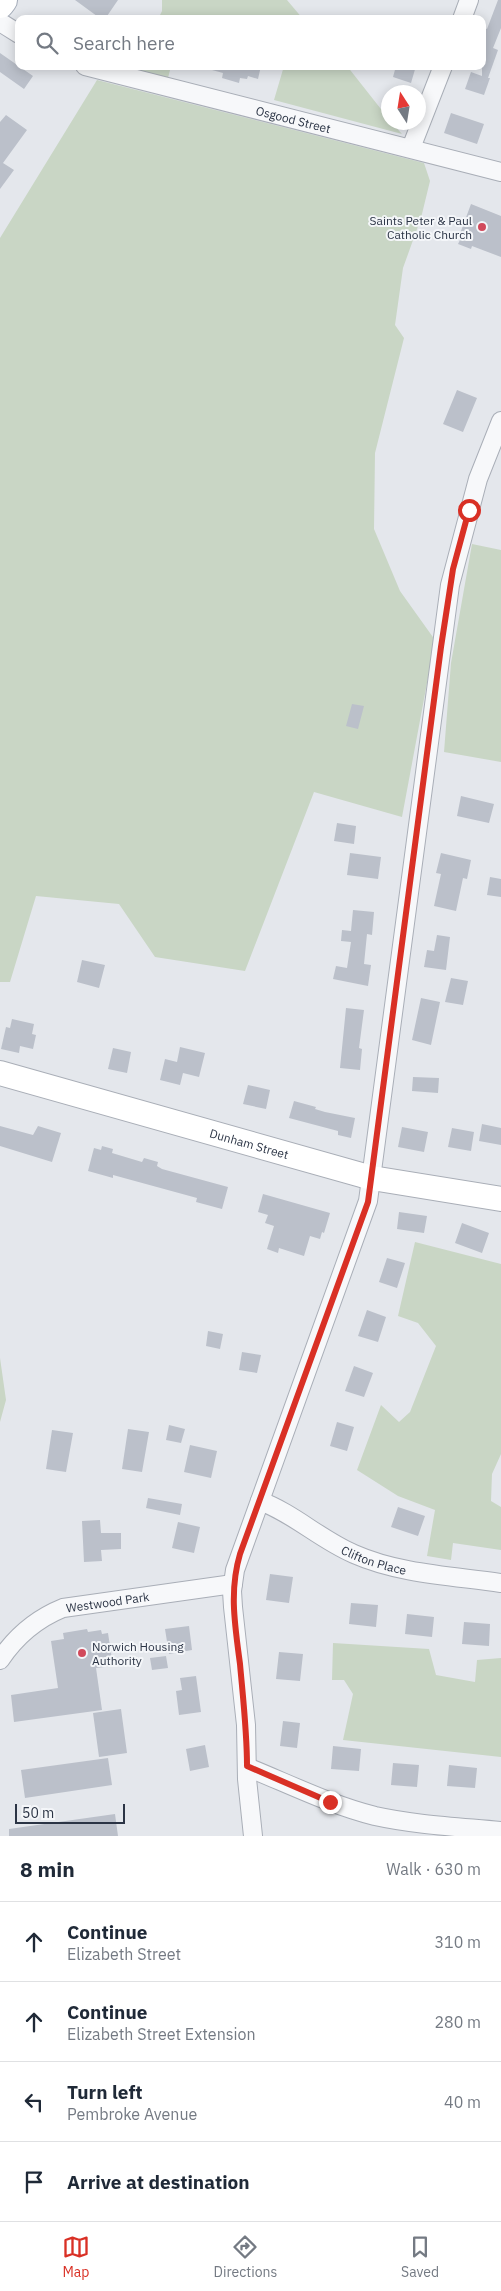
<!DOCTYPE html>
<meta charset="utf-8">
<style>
:root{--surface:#fff;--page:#f6f6f7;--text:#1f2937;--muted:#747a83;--line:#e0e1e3;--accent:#d93025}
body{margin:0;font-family:"IBM Plex Sans",sans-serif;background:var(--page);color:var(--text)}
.compass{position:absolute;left:381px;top:85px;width:45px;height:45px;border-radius:50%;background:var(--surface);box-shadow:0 2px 12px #0003;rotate:348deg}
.scale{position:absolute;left:15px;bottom:12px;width:110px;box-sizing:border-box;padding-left:5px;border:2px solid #2b3445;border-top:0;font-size:14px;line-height:18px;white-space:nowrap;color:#2b3445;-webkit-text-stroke:4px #f4f6f9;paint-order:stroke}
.stop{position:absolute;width:15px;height:15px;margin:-11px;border:4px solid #d93025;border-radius:50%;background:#fff}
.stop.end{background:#d93025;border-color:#fff;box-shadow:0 1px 5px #0008}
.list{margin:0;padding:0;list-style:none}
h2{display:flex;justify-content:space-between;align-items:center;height:65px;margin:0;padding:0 20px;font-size:21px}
h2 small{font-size:16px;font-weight:400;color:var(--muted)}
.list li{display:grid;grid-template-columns:32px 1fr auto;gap:15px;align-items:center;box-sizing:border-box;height:80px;padding:0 20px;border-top:1px solid var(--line)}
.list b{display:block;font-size:19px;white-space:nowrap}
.list p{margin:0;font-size:16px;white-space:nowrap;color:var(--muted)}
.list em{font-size:16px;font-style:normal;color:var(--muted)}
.icon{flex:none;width:28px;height:28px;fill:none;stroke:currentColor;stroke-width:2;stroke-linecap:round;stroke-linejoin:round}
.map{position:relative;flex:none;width:501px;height:1836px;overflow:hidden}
.search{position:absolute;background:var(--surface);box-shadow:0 2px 12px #0003;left:15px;right:15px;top:15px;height:55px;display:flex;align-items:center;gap:12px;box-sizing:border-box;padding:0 18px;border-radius:10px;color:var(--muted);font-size:19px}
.sheet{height:385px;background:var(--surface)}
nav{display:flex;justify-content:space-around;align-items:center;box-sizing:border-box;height:70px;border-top:1px solid var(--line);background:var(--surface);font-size:14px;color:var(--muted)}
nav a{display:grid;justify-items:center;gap:2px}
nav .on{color:var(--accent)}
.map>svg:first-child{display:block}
.green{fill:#c9d6c5}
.building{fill:#bbc0ca}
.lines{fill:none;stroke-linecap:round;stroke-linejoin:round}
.street-casing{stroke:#a9aeb7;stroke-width:20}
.secondary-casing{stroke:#a9aeb7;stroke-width:26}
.primary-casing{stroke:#a3abb8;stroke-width:30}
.street{stroke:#f7f8fa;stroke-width:18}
.secondary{stroke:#fff;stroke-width:24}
.primary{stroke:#fff;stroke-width:28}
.route{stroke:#d93025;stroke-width:6}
.poi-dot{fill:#d1495b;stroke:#f4f6f9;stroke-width:2}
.labels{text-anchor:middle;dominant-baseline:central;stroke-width:4;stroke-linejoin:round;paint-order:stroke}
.street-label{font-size:12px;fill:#2b3445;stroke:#f4f6f9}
.poi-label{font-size:12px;fill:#2b3445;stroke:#f4f6f9;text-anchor:end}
</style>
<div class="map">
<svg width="501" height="1836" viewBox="0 0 501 1836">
<rect width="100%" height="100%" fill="#e4e7ec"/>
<path class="green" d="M162,0H287L303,19H158L162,11Z
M125,66H171L168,78Z
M284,66H347L388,118V122L392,123L402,134L274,100Z
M97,80L424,163L430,181L421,218L403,268L395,325L404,338L375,453L374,529L400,591L435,640L402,817L314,792L245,971L155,957L119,904L36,896L10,982H0V238Z
M472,544L501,550V762L444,752L451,663Z
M415,1242L501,1264V1454L492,1474L491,1501L501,1507V1550L453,1543L451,1560L427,1556L435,1510L398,1496L357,1470L381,1405L399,1422L410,1412L436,1346L418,1323L398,1316Z
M0,1358L6,1400L0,1422Z
M333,1643L429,1649L436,1675L475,1682L477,1660L501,1658V1757L343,1740L353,1694L344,1680H332Z"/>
<path class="building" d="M75,0H118L105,19H101Z
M498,0H501V28L493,48L498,50L488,78H490L484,95L465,89L471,72L482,76V27L487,29Z
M0,53L33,76L24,89L0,72Z
M213,66H261L258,79L248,76L247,79L240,78L239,83L222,78L223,73L212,70Z
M396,66H416L411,83L393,77Z
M451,113L484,124L477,144L444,133Z
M6,115L27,130L3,163L14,170L0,189V122Z
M471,204L501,216V257L472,246L471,249L458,244L460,240L458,239Z
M457,390L477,398L463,432L443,424Z
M352,704L364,706L358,729L346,726Z
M461,796L494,804L489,823L457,816Z
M337,823L356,826L354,844L334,841Z
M350,853L381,857L378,879L347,875Z
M441,853L471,860L467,879L463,878L456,911L434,906L441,874L436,873Z
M490,877L501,879V897L487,895Z
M353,910L374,912L372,935L367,934L364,964L371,965L368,986L333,979L336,966L347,968L351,942L341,941L342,930L351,931Z
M437,935L450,937L446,970L424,967L427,950L434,951Z
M82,960L105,965L99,988L77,982Z
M451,978L468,981L463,1005L445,1002Z
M421,998L440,1002L431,1045L412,1040Z
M346,1008L364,1010L359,1048L362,1049L360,1070L340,1068Z
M12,1019L34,1024L32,1034L36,1035L33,1049L20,1046L19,1053L1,1049L6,1027L10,1028Z
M180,1047L205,1053L199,1077L183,1073L180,1085L160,1080L165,1059L177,1062Z
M113,1048L131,1052L127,1073L108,1069Z
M413,1077L439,1078L438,1093L412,1091Z
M248,1085L270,1090L266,1109L243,1104Z
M294,1101L316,1107L315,1109L325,1112L355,1118L351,1138L338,1135V1131L289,1118Z
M482,1124L501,1128V1145L479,1141Z
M0,1126L33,1135L38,1126L61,1133L52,1162L0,1146Z
M402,1127L428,1132L424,1152L398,1147Z
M452,1128L474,1132L471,1151L448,1147Z
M102,1146L113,1149L112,1153L142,1162L144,1158L158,1162L157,1166L162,1169L228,1187L222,1209L196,1202L197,1198L113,1175V1178L88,1171L94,1148L101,1150Z
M263,1194L330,1213L324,1233L322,1232L320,1239L310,1236L304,1256L279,1248L278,1253L267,1249L274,1226L265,1223L268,1215L258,1212Z
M399,1212L427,1216L424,1233L397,1229Z
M462,1223L489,1233L482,1253L455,1243Z
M387,1258L405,1263L397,1288L379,1282Z
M367,1310L386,1317L378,1342L358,1336Z
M208,1331L223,1334L220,1349L206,1346Z
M242,1352L261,1355L257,1373L239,1370Z
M354,1366L373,1373L364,1397L345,1391Z
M337,1422L354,1427L347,1451L330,1446Z
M169,1425L185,1429L181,1443L166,1440Z
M128,1429L149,1432L142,1472L122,1469Z
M52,1430L73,1433L66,1472L46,1469Z
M190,1445L217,1451L211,1478L184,1472Z
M148,1498L182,1504L180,1515L146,1508Z
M398,1507L425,1516L418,1536L391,1527Z
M100,1520L101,1533H121V1549L101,1550L102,1561L84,1562L82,1521Z
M178,1522L200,1527L194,1553L172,1548Z
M270,1574L293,1577L289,1603L266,1600Z
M351,1603L378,1605L376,1627L349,1624Z
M407,1614L434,1617L432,1637L405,1634Z
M464,1622L490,1624L489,1646L462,1644Z
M189,1626L192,1650L169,1654L165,1629Z
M87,1629L88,1632L101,1630L102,1634L108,1633L113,1666L96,1668L102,1710L14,1722L11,1695L58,1688L51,1641L64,1639L63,1633Z
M279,1652L303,1654L300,1681L276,1679Z
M166,1656L168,1668L152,1670L150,1658Z
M196,1676L201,1712L179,1715L176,1691L182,1690L180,1678Z
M121,1709L127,1753L99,1757L93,1713Z
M283,1721L300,1723L297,1748L280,1746Z
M205,1745L209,1767L190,1771L186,1749Z
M333,1746L361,1749L359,1771L331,1769Z
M108,1758L112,1785L25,1798L21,1770Z
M393,1763L419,1765L417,1787L391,1785Z
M449,1765L477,1768L475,1788L447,1786Z
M115,1814L118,1836H9V1829Z"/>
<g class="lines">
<g class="street-casing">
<g id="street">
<path d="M462,19L469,0"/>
<path d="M0,22L19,34"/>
<path id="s1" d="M85,66L501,172"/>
<path d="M411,148L443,66"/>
<path id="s2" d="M260,1501C293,1513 321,1540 354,1554C399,1574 453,1576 501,1583"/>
<path id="s3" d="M0,1660C16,1636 36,1619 63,1608L233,1584"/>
<path d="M247,1767C289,1784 331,1805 375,1816C416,1825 459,1827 501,1831"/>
<path d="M253,1836L247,1779L246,1725L233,1607L232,1591L235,1570L368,1201L450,585L478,479L501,421"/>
</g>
</g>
<g class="secondary-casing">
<g id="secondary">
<path id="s4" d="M0,1073L372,1178L501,1199"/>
</g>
</g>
<g class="primary-casing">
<path id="primary" d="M0,4L3,0"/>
</g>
<use href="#street" class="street"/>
<use href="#secondary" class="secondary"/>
<use href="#primary" class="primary"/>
</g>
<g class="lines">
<path class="route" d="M330,1802L247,1766C247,1732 243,1698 240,1664C235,1626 229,1591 240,1554L368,1202L441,647L453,569L469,510"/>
</g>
<g class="poi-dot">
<circle cx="482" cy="227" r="5"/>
<circle cx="82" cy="1653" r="5"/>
</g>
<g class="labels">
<g class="street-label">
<text stroke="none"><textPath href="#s1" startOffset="215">Osgood Street</textPath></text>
<text stroke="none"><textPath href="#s4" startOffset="259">Dunham Street</textPath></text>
<text stroke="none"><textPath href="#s2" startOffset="129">Clifton Place</textPath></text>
<text stroke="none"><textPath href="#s3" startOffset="128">Westwood Park</textPath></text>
</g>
<g class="poi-label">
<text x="472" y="220">Saints Peter &amp; Paul<tspan x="472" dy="14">Catholic Church</tspan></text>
<text x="92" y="1646" text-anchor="start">Norwich Housing<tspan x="92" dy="14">Authority</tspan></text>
</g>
</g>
</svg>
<svg class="compass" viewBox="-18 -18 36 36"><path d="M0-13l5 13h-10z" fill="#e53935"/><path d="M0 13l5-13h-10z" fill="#747a83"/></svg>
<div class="scale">50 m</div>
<div class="stop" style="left:469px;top:510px"></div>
<div class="stop end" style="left:330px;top:1802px"></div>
<div class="search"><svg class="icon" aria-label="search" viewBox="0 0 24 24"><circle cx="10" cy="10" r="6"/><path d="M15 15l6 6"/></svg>Search here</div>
</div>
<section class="sheet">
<h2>8 min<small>Walk · 630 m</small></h2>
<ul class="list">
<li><svg class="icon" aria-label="ahead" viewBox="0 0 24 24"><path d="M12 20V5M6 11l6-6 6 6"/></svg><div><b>Continue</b><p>Elizabeth Street</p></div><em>310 m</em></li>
<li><svg class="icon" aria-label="ahead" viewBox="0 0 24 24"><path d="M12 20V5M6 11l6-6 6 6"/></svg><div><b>Continue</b><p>Elizabeth Street Extension</p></div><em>280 m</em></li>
<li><svg class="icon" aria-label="left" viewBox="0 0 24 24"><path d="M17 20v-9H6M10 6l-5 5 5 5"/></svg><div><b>Turn left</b><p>Pembroke Avenue</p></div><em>40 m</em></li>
<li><svg class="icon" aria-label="arrive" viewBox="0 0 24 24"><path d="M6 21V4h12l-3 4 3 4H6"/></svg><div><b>Arrive at destination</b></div></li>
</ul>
</section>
<nav>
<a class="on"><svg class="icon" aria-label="map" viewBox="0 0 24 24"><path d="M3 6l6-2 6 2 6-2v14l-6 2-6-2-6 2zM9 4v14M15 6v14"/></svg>Map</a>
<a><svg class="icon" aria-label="directions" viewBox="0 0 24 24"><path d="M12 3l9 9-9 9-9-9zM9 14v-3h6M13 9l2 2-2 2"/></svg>Directions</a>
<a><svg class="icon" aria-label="saved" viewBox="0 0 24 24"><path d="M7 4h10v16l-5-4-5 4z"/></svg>Saved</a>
</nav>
